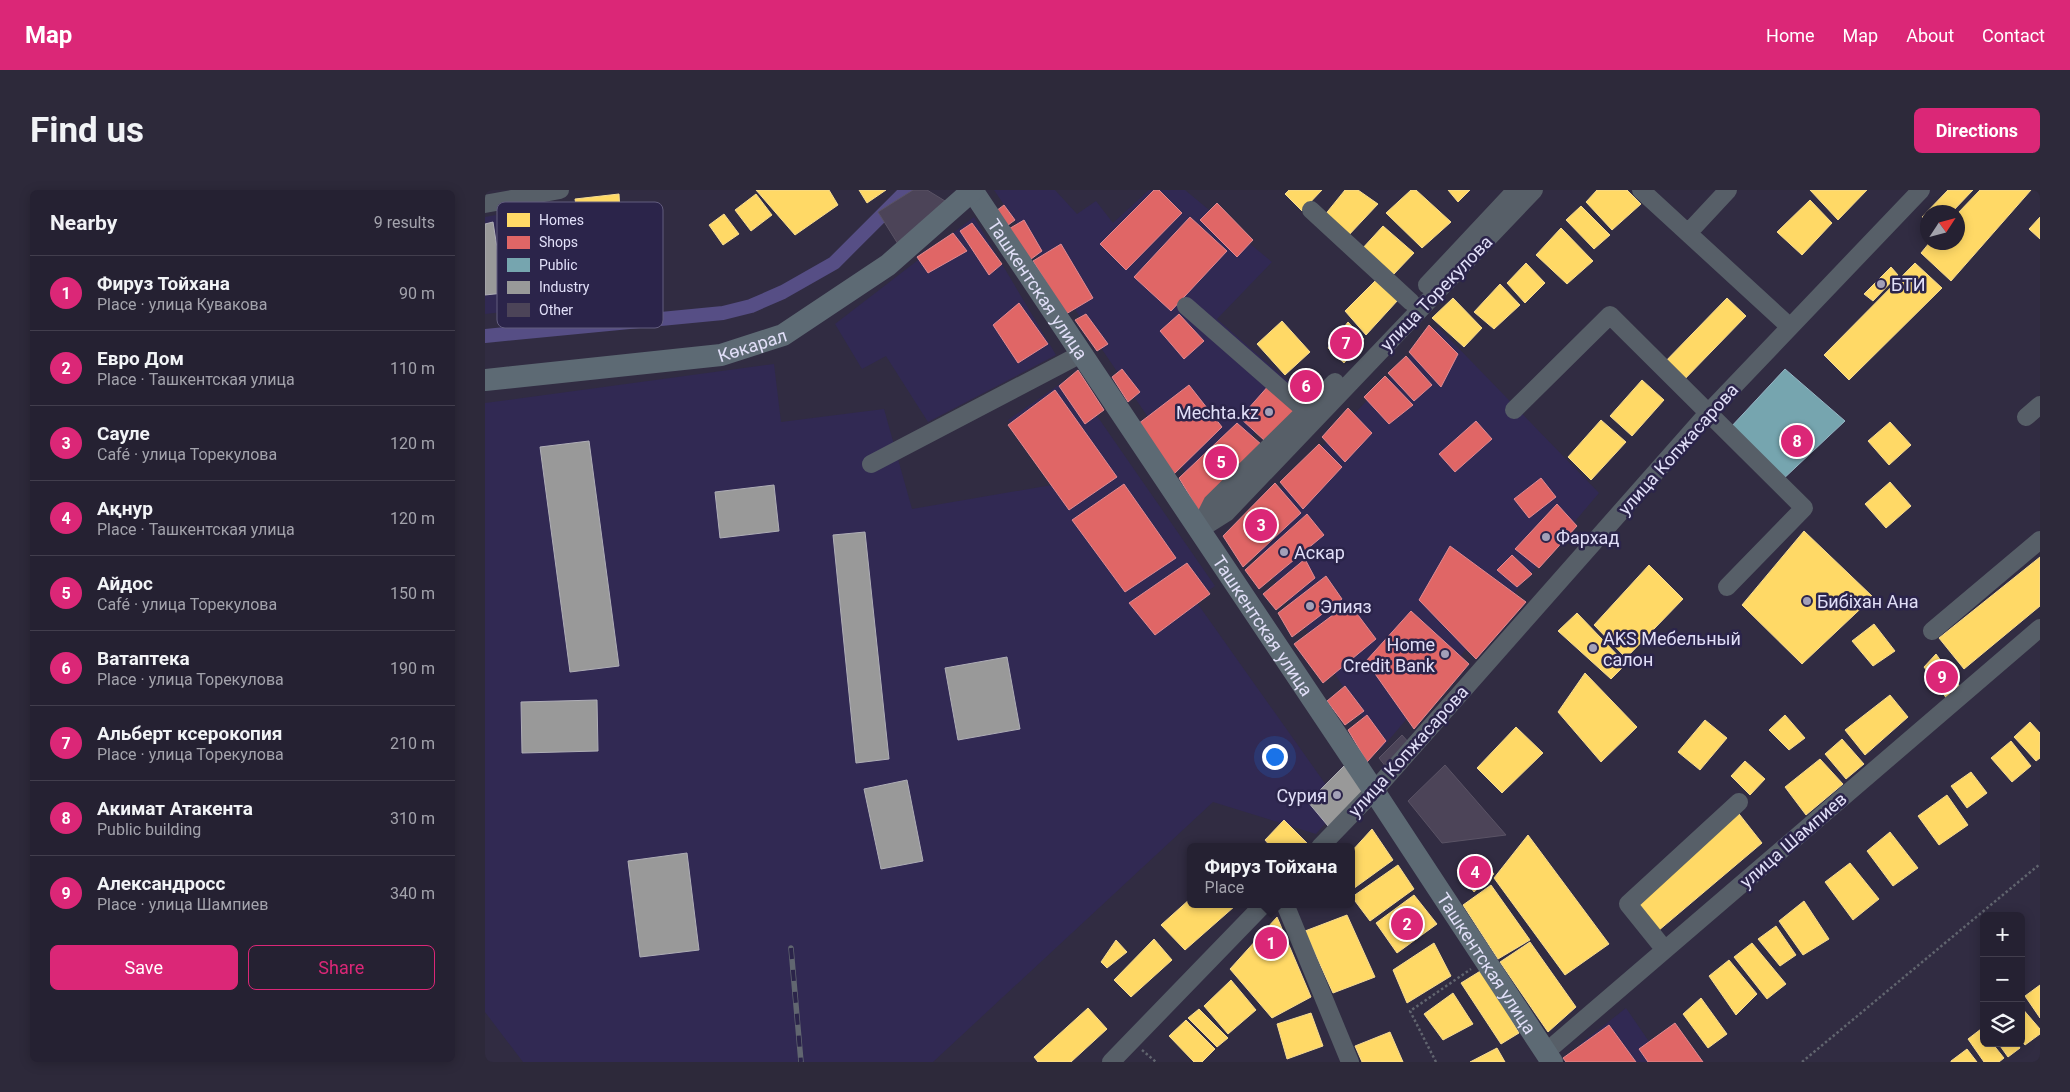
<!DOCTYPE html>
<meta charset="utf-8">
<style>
:root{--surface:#252132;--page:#2d293a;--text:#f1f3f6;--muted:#a3a3ac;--line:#423e4d;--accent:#db2777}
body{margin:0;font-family:Roboto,sans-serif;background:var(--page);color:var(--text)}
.controls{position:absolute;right:15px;bottom:15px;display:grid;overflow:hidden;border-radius:8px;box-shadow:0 2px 12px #0003}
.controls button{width:45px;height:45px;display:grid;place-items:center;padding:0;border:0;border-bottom:1px solid var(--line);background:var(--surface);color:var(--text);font:25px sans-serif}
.compass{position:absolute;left:1435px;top:15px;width:45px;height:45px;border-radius:50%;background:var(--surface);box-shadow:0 2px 12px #0003;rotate:54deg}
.you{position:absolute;left:789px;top:566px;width:18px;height:18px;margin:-12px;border:4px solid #fff;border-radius:50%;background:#1a73e8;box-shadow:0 0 0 8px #1a73e833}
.badge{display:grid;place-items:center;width:32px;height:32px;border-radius:50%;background:var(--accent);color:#fff;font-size:16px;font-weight:700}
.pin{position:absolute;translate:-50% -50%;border:2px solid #fff;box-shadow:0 1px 5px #0006}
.popup{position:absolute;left:702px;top:653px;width:168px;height:65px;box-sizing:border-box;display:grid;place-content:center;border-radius:8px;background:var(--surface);filter:drop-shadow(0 1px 4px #0005);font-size:16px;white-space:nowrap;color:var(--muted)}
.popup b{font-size:19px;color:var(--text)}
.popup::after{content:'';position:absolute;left:50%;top:100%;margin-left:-10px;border:10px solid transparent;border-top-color:var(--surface)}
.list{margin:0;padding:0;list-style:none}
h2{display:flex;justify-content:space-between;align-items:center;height:65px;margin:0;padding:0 20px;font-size:21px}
h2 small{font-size:16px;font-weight:400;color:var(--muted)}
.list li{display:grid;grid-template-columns:32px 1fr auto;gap:15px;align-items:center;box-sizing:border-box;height:75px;padding:0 20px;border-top:1px solid var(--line)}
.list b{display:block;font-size:19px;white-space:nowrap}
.list p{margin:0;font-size:16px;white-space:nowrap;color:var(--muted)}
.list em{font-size:16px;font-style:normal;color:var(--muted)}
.actions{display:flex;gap:10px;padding:15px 20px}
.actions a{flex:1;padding:11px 0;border:1px solid var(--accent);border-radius:8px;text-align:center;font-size:18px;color:var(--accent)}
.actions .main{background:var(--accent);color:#fff}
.icon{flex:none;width:28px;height:28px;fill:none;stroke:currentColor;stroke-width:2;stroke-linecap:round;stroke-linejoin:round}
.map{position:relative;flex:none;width:1555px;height:872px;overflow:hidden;border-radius:8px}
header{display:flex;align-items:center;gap:30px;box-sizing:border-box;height:70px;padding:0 25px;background:var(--accent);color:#fff}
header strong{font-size:24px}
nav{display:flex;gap:28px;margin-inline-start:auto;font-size:18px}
.intro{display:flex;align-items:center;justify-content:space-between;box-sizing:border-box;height:120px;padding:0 30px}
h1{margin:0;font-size:35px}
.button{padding:12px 22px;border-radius:8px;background:var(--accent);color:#fff;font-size:18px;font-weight:700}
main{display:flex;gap:30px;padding:0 30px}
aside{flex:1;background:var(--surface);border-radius:8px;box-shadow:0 2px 12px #0003}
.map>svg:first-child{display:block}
.built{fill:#312953}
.homes{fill:#ffd966;stroke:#f6db92}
.shops{fill:#e06666;stroke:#e08a92}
.public{fill:#76a5af;stroke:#96b6c5}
.industry{fill:#999;stroke:#afaeb6}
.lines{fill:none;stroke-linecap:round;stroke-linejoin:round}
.canal{stroke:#564e85;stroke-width:14}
.building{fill:#4c4458;stroke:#5a5365}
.path{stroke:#61656f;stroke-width:2.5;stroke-dasharray:2.5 2.5;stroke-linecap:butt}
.minor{stroke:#575f68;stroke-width:18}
.major{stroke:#5d6a74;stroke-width:22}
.rail-casing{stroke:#616670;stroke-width:5.5}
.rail{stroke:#2b244a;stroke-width:4;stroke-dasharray:11;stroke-linecap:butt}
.poi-dot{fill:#a3a0b8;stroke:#2b244a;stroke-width:2}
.labels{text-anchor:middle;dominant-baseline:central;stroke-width:5;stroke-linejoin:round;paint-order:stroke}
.poi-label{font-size:18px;fill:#e1dff8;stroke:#2b244a;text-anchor:start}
.street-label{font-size:18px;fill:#e1dff8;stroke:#2b244a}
.key{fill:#2b244a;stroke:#625c7e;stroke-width:1}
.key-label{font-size:14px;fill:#e1dff8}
</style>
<header>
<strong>Map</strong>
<nav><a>Home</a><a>Map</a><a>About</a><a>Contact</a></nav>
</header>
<div class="intro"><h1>Find us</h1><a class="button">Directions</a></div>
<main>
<aside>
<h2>Nearby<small>9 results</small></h2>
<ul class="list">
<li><span class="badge">1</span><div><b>Фируз Тойхана</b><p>Place · улица Кувакова</p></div><em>90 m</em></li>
<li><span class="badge">2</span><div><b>Евро Дом</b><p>Place · Ташкентская улица</p></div><em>110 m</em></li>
<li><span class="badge">3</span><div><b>Сауле</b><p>Café · улица Торекулова</p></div><em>120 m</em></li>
<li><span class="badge">4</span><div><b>Ақнур</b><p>Place · Ташкентская улица</p></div><em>120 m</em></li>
<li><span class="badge">5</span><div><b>Айдос</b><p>Café · улица Торекулова</p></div><em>150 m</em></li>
<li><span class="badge">6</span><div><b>Ватаптека</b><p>Place · улица Торекулова</p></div><em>190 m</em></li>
<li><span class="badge">7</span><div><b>Альберт ксерокопия</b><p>Place · улица Торекулова</p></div><em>210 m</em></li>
<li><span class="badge">8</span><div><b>Акимат Атакента</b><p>Public building</p></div><em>310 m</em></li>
<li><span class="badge">9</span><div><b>Александросс</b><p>Place · улица Шампиев</p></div><em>340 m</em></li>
</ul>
<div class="actions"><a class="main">Save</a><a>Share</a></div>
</aside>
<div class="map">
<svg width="1555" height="872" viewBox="0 0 1555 872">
<rect width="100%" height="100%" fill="#312c42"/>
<path class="built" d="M509,0H570L592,24L611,11L628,33L664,0H700L787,72L732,129L812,199L713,301Z
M11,25L28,121L0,124V27Z
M489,27L571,165L443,232L401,166L377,179L350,134Z
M953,137L1114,303L897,558L758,339Z
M289,174L296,232L399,219L427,319L567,295L523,230L585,187L730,396L710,410L856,616L831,644L728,612L448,872H38L0,822V213Z
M1141,818L1178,872H1105L1094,855Z"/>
<path class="homes" d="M271,0H344L353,15L310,45Z
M374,0H401L382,13Z
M804,0H837L817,21L800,4Z
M860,0H873L893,14L862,47L839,26Z
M926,0H931L966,32L937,58L901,23Z
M963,0H985L973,12Z
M1112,0H1142L1156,14L1127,40L1101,12Z
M1325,0H1382L1353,30Z
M1463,0H1488L1467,22H1442V32L1437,27Z
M1495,0H1546L1466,91L1436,63L1445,52H1472V24Z
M134,4L136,41L96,47L90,9Z
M271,4L287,25L266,41L250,20Z
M1325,10L1347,33L1317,65L1292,42Z
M66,14L74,53L42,60L34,25Z
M1096,16L1125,45L1109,59L1081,30Z
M239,24L254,44L238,55L224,35Z
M1555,27V49L1544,39Z
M898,36L929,63L908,85L876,60Z
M1076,38L1108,71L1082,94L1051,65Z
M1041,73L1060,93L1040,113L1022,93Z
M1430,73L1457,98L1364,190L1339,165Z
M1406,77L1413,85L1388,111L1379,104Z
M104,87L113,109L90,117L82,96Z
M891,90L913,110L881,145L860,121Z
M1015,94L1035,115L1009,139L989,122Z
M968,108L997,138L979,157L947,128Z
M1242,108L1261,126L1194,195L1175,177Z
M797,131L825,162L800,185L772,154Z
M863,132L879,149L859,173L843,158Z
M1157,190L1179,210L1147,246L1125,226Z
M1116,230L1141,252L1106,290L1083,267Z
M1405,232L1426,255L1404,275L1383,251Z
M1405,292L1426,316L1401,338L1380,314Z
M1319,341L1388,407L1317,474L1257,415Z
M1555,367V416L1479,479L1454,448Z
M1164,375L1198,409L1141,468L1109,435Z
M1092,423L1141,474L1126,489L1073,441Z
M1389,434L1410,461L1388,476L1367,451Z
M1451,464L1475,497L1462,509L1439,477Z
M1100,483L1152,537L1116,572L1073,522Z
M1405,505L1423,527L1380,565L1360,540Z
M1300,525L1320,548L1304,560L1284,540Z
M1220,530L1242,548L1215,580L1193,562Z
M1545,532L1555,543V568L1551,571L1529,547Z
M1031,537L1058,563L1017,603L992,578Z
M1357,549L1379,574L1361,589L1340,564Z
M1526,551L1546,576L1527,592L1506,568Z
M1335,569L1358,594L1321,625L1300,597Z
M1260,571L1280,589L1265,605L1246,586Z
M1486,582L1502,603L1482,618L1466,596Z
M1462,605L1483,635L1454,655L1433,626Z
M1251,620L1277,653L1173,741L1144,704Z
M799,630L825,656L824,657H786L780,650Z
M887,639L908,670L868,699L866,696V662Z
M1405,642L1433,678L1408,696L1382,661Z
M1043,645L1124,754L1080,785L1009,688Z
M992,664L1009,684L989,702L972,680Z
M1365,673L1394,709L1368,730L1340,692Z
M913,675L929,699L885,731L867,707Z
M1006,695L1045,750L1013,769L978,715Z
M929,705L952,734L912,763L891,733Z
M706,708V714H748L750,716L700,760L676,735Z
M1319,711L1344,749L1318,765L1294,731Z
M862,725L890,787L848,803L820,741Z
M792,727L826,807L787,828L745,779Z
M1291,736L1311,765L1295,776L1273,749Z
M669,749L687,770L646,807L629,790Z
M631,750L642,762L622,778L616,772Z
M1045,752L1091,817L1063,842L1015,772Z
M949,753L966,786L922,813L908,780Z
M1267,753L1301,794L1282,809L1249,767Z
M1244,770L1272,804L1251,825L1224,786Z
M997,780L1034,843L1016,854L976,793Z
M746,790L771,820L743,844L719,816Z
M1555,795V828L1540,806Z
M968,803L988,834L958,850L939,824Z
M1216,808L1242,844L1223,858L1198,824Z
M1536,817L1555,839V844L1540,855L1536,850Z
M603,818L622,839L586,872H553L549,867Z
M714,819L743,848L732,857L703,828Z
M826,823L838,856L802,869L792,834Z
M701,830L730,859L717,872H709L684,846Z
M1496,839L1499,843V853H1507L1519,868L1514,872H1499L1483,849Z
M905,842L918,872H877L870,856Z
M1513,853H1532L1535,858L1523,867Z
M1012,858L1020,872H985Z
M1482,859L1492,872H1466V871Z"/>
<path class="shops" d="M669,0H674L697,23L641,80L615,54Z
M732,13L768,50L752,67L715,30Z
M519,15L530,30L519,38L511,21Z
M705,27L742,61L686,121L649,87Z
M539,30L557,61L542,72L522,40Z
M487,33L517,74L504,85L475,41Z
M468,43L482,61L443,83L432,67Z
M576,54L608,108L581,124L548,71Z
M534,113L563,154L533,173L508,135Z
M601,124L623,154L612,161L590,130Z
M694,124L719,151L699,169L675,141Z
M944,135L973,164L956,197L924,162Z
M921,166L947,195L929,211L903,183Z
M637,179L655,202L643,212L627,187Z
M593,180L619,220L600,234L574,196Z
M826,183L836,192L816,211L806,201Z
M900,186L928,215L904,234L879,207Z
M785,194L813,217L780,251L755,228Z
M704,195L737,237L688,285L653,234Z
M570,200L632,287L584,320L523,235Z
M863,218L887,243L860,272L837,247Z
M991,231L1007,249L970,282L954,264Z
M752,233L777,255L715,323L694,288Z
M834,254L857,277L818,319L795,292Z
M1056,288L1071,307L1044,328L1029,309Z
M790,293L816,323L758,377L738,346Z
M639,294L691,368L640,402L587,330Z
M1072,314L1092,336L1054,378L1030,359Z
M822,324L839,345L774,399L760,380Z
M965,356L1041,412L991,469L934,410Z
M1027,365L1047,384L1032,397L1012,380Z
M820,369L830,388L791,420L778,404Z
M702,373L725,404L670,445L644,413Z
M841,386L857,409L807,447L793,423Z
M864,413L891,449L838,493L809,454Z
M926,421L984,474L929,539L881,471Z
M860,496L879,521L860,535L842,511Z
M882,525L901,551L882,572L863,540Z
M1190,833L1218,872H1163L1154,859Z
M1124,835L1151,872H1081L1078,868Z"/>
<path class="public" d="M1300,179L1360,231L1295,292L1245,238Z"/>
<path class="industry" d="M8,32L19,103L0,105V34Z
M104,251L134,476L85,482L55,257Z
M289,295L294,341L235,348L230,302Z
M380,342L404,569L371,573L348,345Z
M522,467L535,539L473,550L460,478Z
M112,510L113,561L37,563L36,512Z
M861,574L881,599L843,636L823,612Z
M422,590L438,671L396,679L379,599Z
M202,663L214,760L155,767L143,671Z"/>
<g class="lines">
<path class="canal" d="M0,146L238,123L266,116L298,102L349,73L422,0"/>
</g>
<path class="building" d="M428,0H442L465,14L413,54L393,22Z
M917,545L925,554L901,577L894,568Z
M960,575L1021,645L957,653L923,611Z"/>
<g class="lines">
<path class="path" d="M657,860L671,872
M951,872L925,821L986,779
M1317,872L1555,674"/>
<path class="minor" d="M1156,0L1305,137
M0,14L75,0
M826,20L926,112
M1203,43L1243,0
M942,95L1031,0
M701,116L821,221
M1029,220L1125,125L1319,318L1242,397
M1541,227L1555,215
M386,274L596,164
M714,339L727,313L850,192
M714,340L741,323L1049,0
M1447,441L1555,350
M835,657L889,601L1223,223L1436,0
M800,714L865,872
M1180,760L1143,714L1254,612
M1061,862L1555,438
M626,872L779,714"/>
<g class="major">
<path id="s1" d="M487,0L889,601L1067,872"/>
<path id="s2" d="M0,190L236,165L298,145L403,75L488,0"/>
</g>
<g class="rail-casing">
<path id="rail" d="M306,758L316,872"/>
</g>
<use href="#rail" class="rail"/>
</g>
<g class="poi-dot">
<circle cx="1396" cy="94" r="5"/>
<circle cx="784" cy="222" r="5"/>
<circle cx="1061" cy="347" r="5"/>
<circle cx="799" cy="362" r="5"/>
<circle cx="1322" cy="411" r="5"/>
<circle cx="825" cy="416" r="5"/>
<circle cx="1108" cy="458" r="5"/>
<circle cx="960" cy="464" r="5"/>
<circle cx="852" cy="605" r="5"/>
</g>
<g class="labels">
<g class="poi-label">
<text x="1406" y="94">БТИ</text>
<text x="774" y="222" text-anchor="end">Mechta.kz</text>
<text x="1071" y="347">Фархад</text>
<text x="809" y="362">Аскар</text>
<text x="1332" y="411">Бибіхан Ана</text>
<text x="835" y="416">Элияз</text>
<text x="1118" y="448">AKS Мебельный<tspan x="1118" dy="21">салон</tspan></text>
<text x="950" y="454" text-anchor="end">Home<tspan x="950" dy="21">Credit Bank</tspan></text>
<text x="842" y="605" text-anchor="end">Сурия</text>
</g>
<g class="street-label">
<text stroke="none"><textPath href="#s1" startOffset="119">Ташкентская улица</textPath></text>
<text transform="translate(951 103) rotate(-46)">улица Торекулова</text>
<text stroke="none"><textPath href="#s2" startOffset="270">Көкарал</textPath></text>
<text transform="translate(1193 259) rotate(-48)">улица Копжасарова</text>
<text stroke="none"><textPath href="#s1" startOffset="524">Ташкентская улица</textPath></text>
<text transform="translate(923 561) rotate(-48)">улица Копжасарова</text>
<text transform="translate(1308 650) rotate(-41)">улица Шампиев</text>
<text stroke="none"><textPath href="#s1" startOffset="929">Ташкентская улица</textPath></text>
</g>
</g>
<rect x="12" y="12" width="166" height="126" rx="8" class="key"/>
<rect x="22" y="23" width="23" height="14" fill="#ffd966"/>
<rect x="22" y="46" width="23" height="13" fill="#e06666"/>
<rect x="22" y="68" width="23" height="14" fill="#76a5af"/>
<rect x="22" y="91" width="23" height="13" fill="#999"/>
<rect x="22" y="113" width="23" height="14" fill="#4c4458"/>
<g class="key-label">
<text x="54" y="35">Homes</text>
<text x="54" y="57">Shops</text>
<text x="54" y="80">Public</text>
<text x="54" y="102">Industry</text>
<text x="54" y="125">Other</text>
</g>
</svg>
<div class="controls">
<button>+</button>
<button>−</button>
<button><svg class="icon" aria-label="layers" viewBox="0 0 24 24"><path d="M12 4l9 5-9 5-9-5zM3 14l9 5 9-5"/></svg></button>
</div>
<svg class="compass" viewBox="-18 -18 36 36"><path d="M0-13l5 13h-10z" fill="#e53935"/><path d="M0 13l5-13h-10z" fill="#a3a3ac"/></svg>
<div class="you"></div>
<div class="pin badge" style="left:786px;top:753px">1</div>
<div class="popup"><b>Фируз Тойхана</b>Place</div>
<div class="pin badge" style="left:922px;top:734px">2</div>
<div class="pin badge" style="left:776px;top:335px">3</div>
<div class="pin badge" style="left:990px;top:682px">4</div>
<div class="pin badge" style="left:736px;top:272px">5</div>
<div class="pin badge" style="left:821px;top:196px">6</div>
<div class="pin badge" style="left:861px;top:153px">7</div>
<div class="pin badge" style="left:1312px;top:251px">8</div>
<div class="pin badge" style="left:1457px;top:487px">9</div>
</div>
</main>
